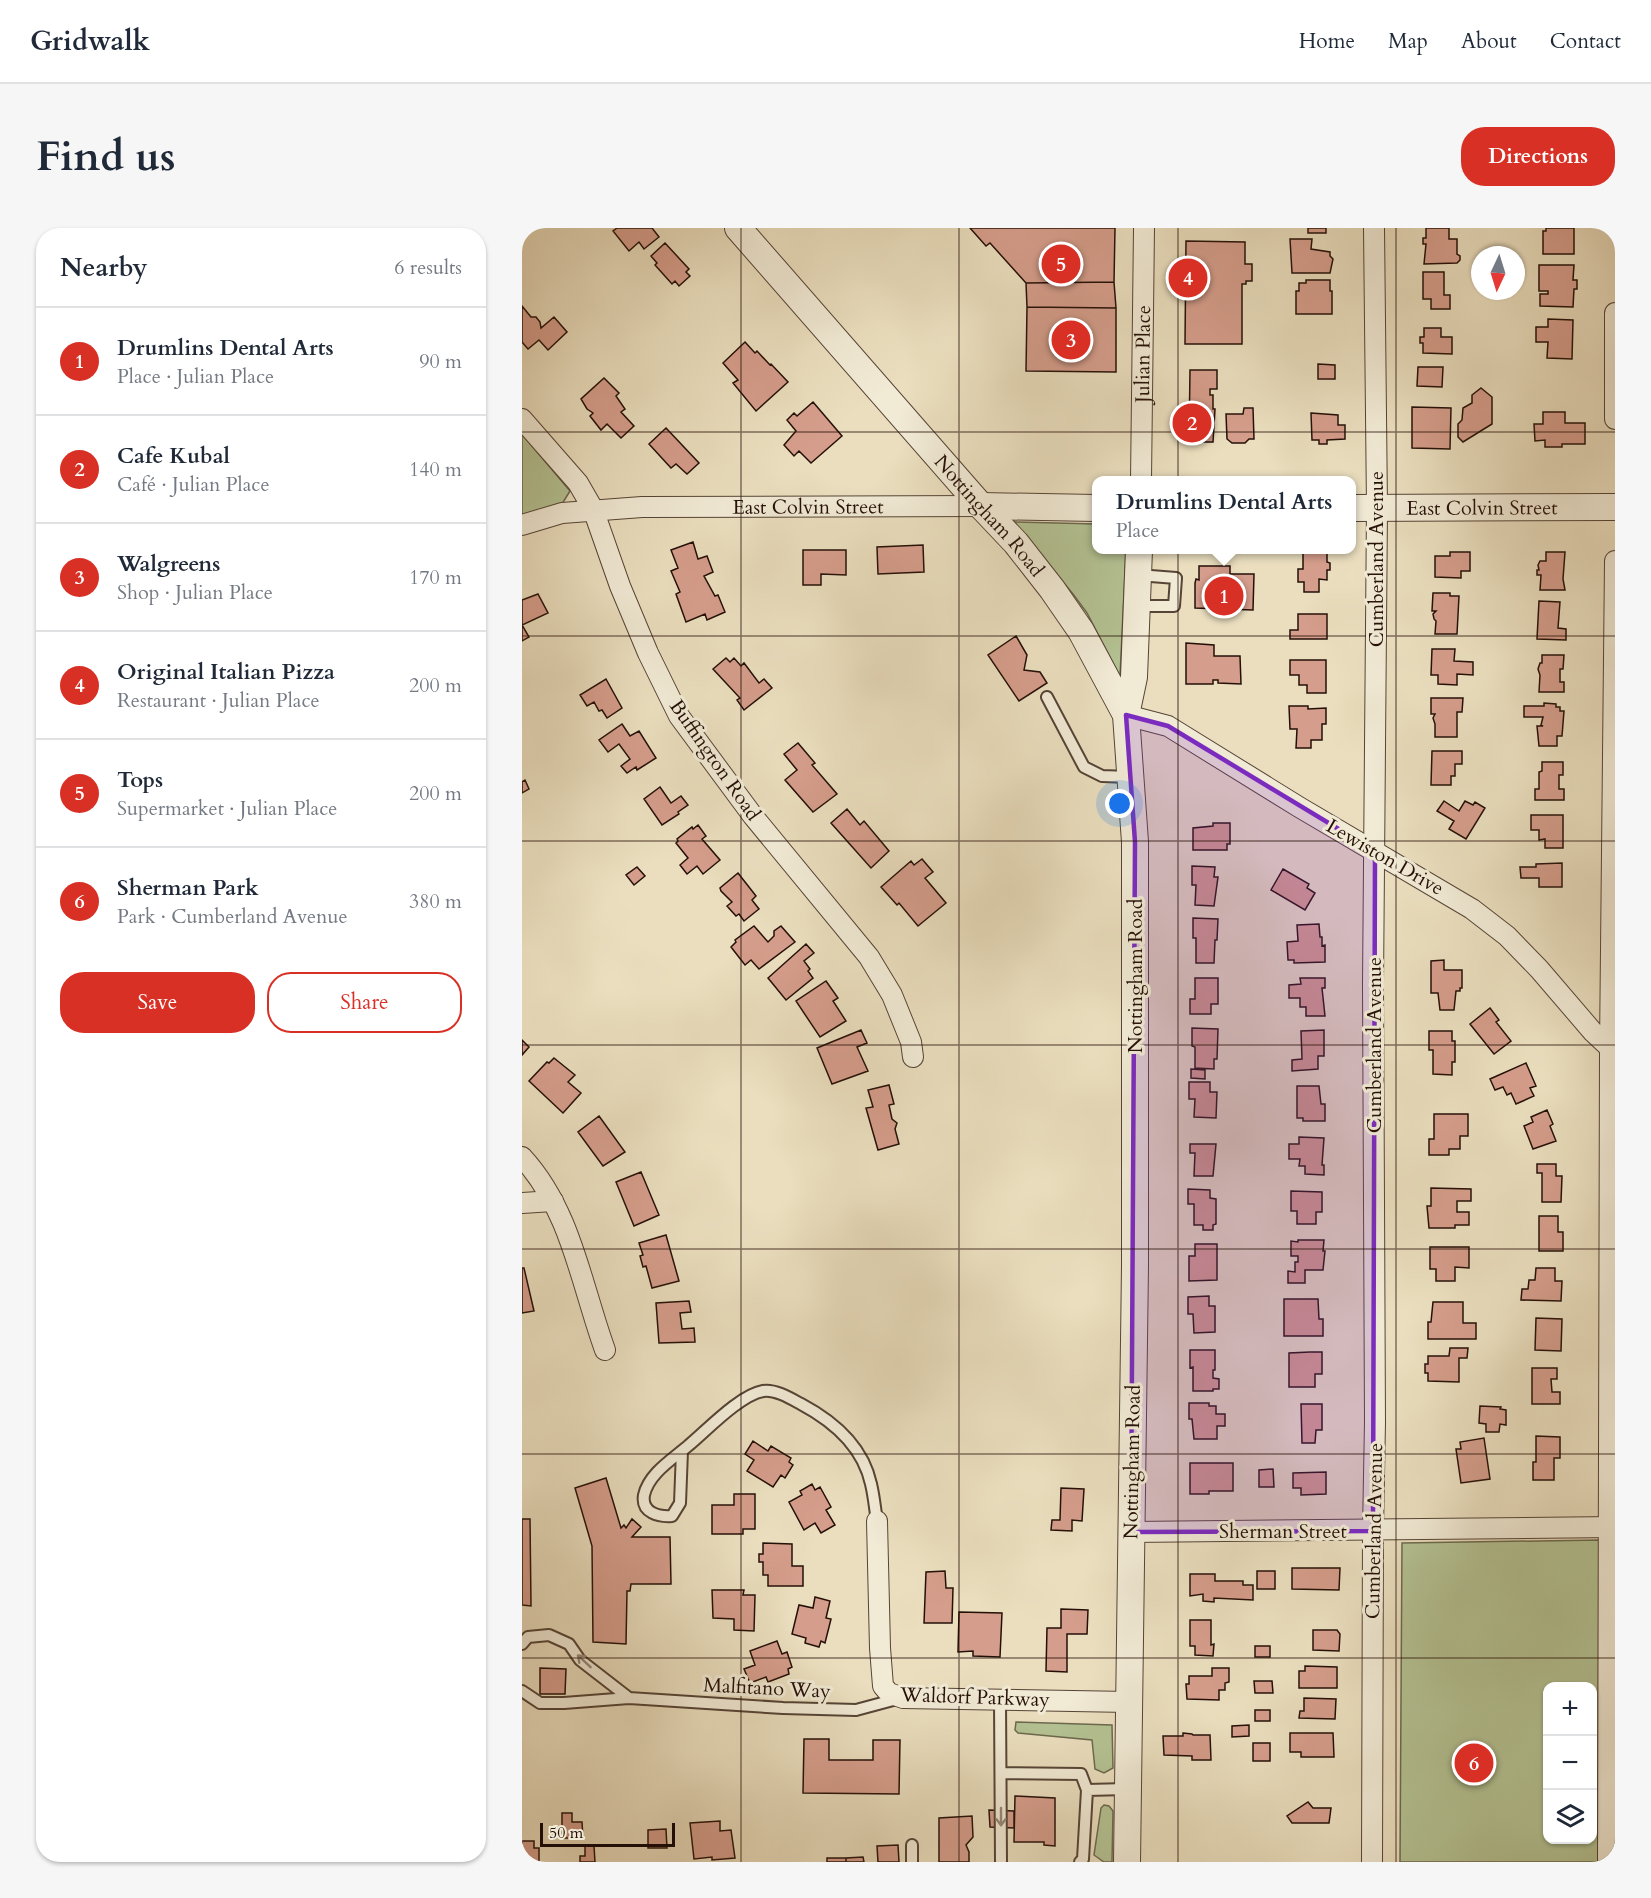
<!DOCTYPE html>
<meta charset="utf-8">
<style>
:root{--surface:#fff;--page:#f6f6f7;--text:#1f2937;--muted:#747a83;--line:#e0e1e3;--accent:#d93025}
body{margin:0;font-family:Cardo,serif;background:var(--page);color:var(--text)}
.controls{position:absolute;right:18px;bottom:18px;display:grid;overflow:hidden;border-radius:12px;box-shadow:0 2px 4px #0004}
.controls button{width:54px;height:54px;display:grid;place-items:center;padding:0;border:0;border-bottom:2px solid var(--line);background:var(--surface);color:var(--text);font:30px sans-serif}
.compass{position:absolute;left:949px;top:18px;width:54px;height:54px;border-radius:50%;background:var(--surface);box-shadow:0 2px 4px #0004;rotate:184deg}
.scale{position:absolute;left:18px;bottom:15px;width:135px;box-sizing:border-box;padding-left:6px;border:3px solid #251008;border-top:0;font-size:16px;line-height:21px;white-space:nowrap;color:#251008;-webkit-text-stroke:4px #f1ead5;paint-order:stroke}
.you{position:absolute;left:598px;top:576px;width:21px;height:21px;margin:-15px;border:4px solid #fff;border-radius:50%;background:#1a73e8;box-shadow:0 0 0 9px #1a73e833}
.badge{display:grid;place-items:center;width:39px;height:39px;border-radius:50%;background:var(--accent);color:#fff;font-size:20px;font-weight:700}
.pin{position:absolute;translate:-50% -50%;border:3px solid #fff;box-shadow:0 2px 6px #0006}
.popup{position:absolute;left:570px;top:248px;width:264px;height:78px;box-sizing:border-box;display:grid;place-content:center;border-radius:12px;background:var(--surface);filter:drop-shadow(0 2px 4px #0005);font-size:20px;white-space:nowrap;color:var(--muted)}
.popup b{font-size:22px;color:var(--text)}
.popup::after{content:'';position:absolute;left:50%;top:100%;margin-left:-12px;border:12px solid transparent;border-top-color:var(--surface)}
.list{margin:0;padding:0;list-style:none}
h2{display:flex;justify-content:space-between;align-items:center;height:78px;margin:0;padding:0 24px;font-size:26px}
h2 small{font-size:20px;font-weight:400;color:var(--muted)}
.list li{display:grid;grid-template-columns:39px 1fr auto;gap:18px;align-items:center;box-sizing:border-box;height:108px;padding:0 24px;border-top:2px solid var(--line)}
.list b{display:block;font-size:22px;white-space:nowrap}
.list p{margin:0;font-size:20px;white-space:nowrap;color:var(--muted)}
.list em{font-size:20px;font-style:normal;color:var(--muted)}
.actions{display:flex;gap:12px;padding:18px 24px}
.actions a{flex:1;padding:14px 0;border:2px solid var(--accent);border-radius:24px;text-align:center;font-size:21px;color:var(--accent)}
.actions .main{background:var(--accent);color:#fff}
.icon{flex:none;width:33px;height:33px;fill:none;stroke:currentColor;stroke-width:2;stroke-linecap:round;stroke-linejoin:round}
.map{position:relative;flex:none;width:1093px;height:1634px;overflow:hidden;border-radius:24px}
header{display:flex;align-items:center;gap:36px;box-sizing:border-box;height:84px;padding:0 30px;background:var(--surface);border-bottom:2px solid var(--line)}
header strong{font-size:28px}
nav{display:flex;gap:33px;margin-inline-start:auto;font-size:21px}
.intro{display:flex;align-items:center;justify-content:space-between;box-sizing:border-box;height:144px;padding:0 36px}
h1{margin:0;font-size:42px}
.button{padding:15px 27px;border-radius:24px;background:var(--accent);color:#fff;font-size:21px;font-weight:700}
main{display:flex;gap:36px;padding:0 36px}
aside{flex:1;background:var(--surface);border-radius:24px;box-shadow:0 2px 4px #0004}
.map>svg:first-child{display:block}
.green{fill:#b4c293;stroke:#6c694e;stroke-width:1.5;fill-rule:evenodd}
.building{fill:#d59d8b;stroke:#251008;stroke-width:1.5}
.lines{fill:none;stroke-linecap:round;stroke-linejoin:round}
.service-casing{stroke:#564436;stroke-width:14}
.minor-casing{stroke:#564436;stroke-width:22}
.tertiary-casing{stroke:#564436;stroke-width:28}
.service{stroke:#f1ead5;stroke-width:10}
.minor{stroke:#f1ead5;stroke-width:20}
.tertiary{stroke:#f1ead5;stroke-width:26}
.oneway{stroke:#958879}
.marked{fill:#7b2cbf;fill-opacity:0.2;stroke:#7b2cbf;stroke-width:4.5;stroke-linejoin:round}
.grid{fill:none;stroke:#251008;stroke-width:1.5;stroke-opacity:0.55}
.labels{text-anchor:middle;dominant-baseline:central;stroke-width:6;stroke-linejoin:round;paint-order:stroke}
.street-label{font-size:20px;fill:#251008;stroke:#f1ead5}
</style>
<header>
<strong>Gridwalk</strong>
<nav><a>Home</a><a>Map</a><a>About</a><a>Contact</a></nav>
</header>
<div class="intro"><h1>Find us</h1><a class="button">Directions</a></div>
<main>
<aside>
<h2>Nearby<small>6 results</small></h2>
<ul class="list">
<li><span class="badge">1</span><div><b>Drumlins Dental Arts</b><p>Place · Julian Place</p></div><em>90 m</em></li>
<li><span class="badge">2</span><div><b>Cafe Kubal</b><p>Café · Julian Place</p></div><em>140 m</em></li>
<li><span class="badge">3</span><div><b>Walgreens</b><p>Shop · Julian Place</p></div><em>170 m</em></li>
<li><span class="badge">4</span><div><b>Original Italian Pizza</b><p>Restaurant · Julian Place</p></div><em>200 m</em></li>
<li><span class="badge">5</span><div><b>Tops</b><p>Supermarket · Julian Place</p></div><em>200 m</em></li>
<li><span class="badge">6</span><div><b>Sherman Park</b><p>Park · Cumberland Avenue</p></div><em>380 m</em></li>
</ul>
<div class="actions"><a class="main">Save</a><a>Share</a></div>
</aside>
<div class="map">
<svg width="1093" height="1634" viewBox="0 0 1093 1634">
<rect width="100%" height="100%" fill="#eadebe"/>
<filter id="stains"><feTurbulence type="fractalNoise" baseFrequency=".00333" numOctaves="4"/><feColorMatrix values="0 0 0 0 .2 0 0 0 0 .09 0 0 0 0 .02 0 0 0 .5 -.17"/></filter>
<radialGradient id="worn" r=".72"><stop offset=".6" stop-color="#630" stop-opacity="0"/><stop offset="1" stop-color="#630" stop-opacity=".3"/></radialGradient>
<path class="green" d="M0,206L48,263L40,276L0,287Z
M492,294L574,296V322H604L598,448L565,385L551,366Z
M1077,1312L1076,1634H878L880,1315ZM1026,1458H1070V1612H1026Z
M494,1494L590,1497L591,1540L582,1545L573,1541L570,1512L496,1505L493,1502Z
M582,1577L587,1578L591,1583L590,1634H582L572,1627L579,1580Z"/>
<path class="building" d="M95,0H130L137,9L122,21L117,14L107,23L91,3Z
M448,0H593L592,54L504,55L468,15L464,18Z
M786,0H804V5H786Z
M904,0H927V11H935V26L938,28V32L935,35L902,36L904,16H901V10H904Z
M1024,0H1052V26H1021V3H1024Z
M768,11H790L789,21L808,24V28L811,31L808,45H770Z
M664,13L723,14V36H730V53H724V56H720V116H663Z
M143,15L167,41L164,44L168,48L157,58L153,53L150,56L133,37L135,35L129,28Z
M1017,37H1052L1051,52H1055V61H1052L1051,79L1018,78V66H1026V63H1017Z
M901,44H922V67H928V81H909V71H901Z
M784,52H808V63H810V86H774V63H777V55H784Z
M592,54L594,80L505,79L504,55Z
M0,78L9,89H14L18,94L19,100L32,89L45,104L26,122L17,112L6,121L0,114Z
M505,79L594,80V144L504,143Z
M1026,91L1051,92L1050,131L1025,130L1026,114H1014V99H1026Z
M902,100H919V109H930V126L901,125V115H898V109H902Z
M223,114L233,125L235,123L248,137L249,136L266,154L234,183L211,155L216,152L201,135Z
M796,136L813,137V151H796Z
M896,139H921L920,159L895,158Z
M668,142H695V161H688V167H691V181H693L691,214H667Z
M82,150L97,165L94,168L103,181L99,184L112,198L99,210L85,196L79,202L68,188L71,185L65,181L59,171Z
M959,160L970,169V196L941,214L936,209V196L940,192L941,180L950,175V167Z
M291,174L320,208L289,235L277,223L272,228L262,217L274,203L265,192L272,185L275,188Z
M890,179L929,180L928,221L890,220Z
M722,180H731L732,211H727L723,215H710L705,211L704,186H721Z
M1021,184H1043V195H1063V216H1040V219H1023V212L1013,213L1012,196H1021Z
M789,185L816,187V197H823V211L805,212V216H797V212H790Z
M144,200L177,235L165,246L154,236L149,240L127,216Z
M171,314L176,331L185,328L191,344L182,348L193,368L196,367L203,384L185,392L183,386L164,394L154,366L158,364L149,343L156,340L149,322Z
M401,317L402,344L356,346L355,319Z
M281,322H324V347L299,346V357H281Z
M928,324H948V343H939V350L913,349V328H928Z
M1024,324H1043L1041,351L1043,362H1018L1019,347H1015V342H1017L1016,337L1018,333H1024Z
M781,325H805V334L808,335V342H805V352L797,351V364H782V354H776V341H781Z
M677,338H708V346H732L731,382L673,380V355L674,351L677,352Z
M911,365H928V368H937L935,406H913L914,393L912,391L911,386L914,383H910Z
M16,366L26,385L0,397L7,409L0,413V372Z
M1017,373L1038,374L1036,400L1044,401V412L1015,411Z
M776,386H805V411H768V402H776Z
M494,408L505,427L502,442L518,444L525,455L497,473L466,427Z
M664,415L692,417V428H718L719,456L696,455V452H691V456H664Z
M910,421H933L932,433L951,434V447L935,446V457L916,456V447H909Z
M1020,427H1042L1041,441H1038V454H1042V464H1017L1018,447L1016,441L1018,435H1020Z
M204,430L208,434L212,430L219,438L222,435L237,455L242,451L250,460L222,482L215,472L218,470L191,441Z
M768,432H804V465H785V457H777V447H768Z
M84,451L100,480L85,490L80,482L77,483L72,474L65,478L58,467Z
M909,470H941L940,484H935V509H913V496L911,490L913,486H909Z
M1022,475L1034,476V479H1038V483H1042L1040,508H1035V518H1017L1015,498H1021L1019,497L1021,489H1002V478H1022Z
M767,478H786V481L804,480V496H800V512H789V520H774L775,501H768Z
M100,496L108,508L117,503L134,530L115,542L114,539L105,545L99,538L108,531L97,516L86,524L77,512Z
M276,515L293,535L290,537L315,566L291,584L263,552L275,542L262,526Z
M910,523H940V536H933V548H929V557H909Z
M1020,534H1041V547H1037V561H1042V572H1013V561H1017V544L1020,543Z
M3,552L7,561L0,565V554Z
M138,559L149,575L159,568L166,577L156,584L157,586L140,597L122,571Z
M922,573L937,583L943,573L951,577L953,574L963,580L944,611L927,601L932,593L915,583Z
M325,581L338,597L342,593L367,623L349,640L309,595Z
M1009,587H1041V620H1023V611L1017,612V602H1009Z
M691,595H708V616H705V622H671V600L691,598Z
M176,597L184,608L180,611L198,632L181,646L175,638L165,646L158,637L166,630L154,615L156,613L155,611L170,599L171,601Z
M400,631L411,644L403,650L424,675L396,698L377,675L375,677L359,659L389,633L392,637Z
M1040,635V659H1017V650H999L998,639H1014V636Z
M670,638L693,639L692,649H696L692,678L673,677L674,657H670Z
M115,639L123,648L112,657L104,647Z
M761,641L787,656L785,660L793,665L783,682L749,662Z
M216,645L234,668L230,672L237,681L222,693L217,686L214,688L205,678L210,674L199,663L198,660Z
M671,690L696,691L695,712H693L692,735H674V710H671Z
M797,696L798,709H800V718L803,717V734L772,735V732H766L765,714L776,713L775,697Z
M232,698L246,714L252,708V703L259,698L273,714L237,741L229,732L223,737L209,719L214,714L213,712Z
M284,716L292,725L282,733L288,741L286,743L291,750L264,772L246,750Z
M922,732V742H940V760H938V763H934L932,782H918L916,765H909V733Z
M673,750H696V776H689V786H668V771H673Z
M778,750H803V760H800L803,788H784V779H778V770H767V757L779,756Z
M304,753L316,770L311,773L324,793L298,809L274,773Z
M968,780L977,792L974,794L989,813L972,826L948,796Z
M670,800L696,801L695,831H692V841L673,840V819L670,818Z
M339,802L345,815L335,819L346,843L310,856L295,820Z
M802,802V828H796V841L770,843V832L780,831L779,803Z
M907,803H930V813H933V834H930V847L911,846V822H907Z
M0,812L7,819L0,827Z
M32,830L53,847L46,854L59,865L41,885L7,853L25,834L27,835Z
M1004,835L1014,858L1008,860L1012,868L994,876L989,865L985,867L981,859L973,862L968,851Z
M669,841L683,842V851L669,850Z
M667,854H688V864H695L694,890L672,889L673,871H667Z
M367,857L372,876L367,877L370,891L375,895L373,901L377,916L356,922L344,880L351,879L346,862Z
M775,858H797L799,876H803V893H781V890H775Z
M1025,882L1031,896L1028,898L1034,913L1011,921L1002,898L1011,894L1009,889Z
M912,886H946V908H938V921H927V927H907V911H912Z
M77,888L103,924L81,938L56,904Z
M777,909L802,910L800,937H802V947L783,946V938H777L778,931H767V916H777Z
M668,916H694L691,948H672L673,925H668Z
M1015,936H1034V948H1040L1039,974H1020V945H1015Z
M119,944L137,987L112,998L94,954Z
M909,960L949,961V973H935V984H947V997H933V1000H907L905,978H909Z
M666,961L688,962V970L694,971V996L691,997V1002H681V997H672V976H666Z
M769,963L800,964V984H794V996H775V983H769Z
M1017,988H1036V1004H1041V1023H1017Z
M144,1007L157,1053L130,1060L124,1038L121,1039L118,1028L121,1027L117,1015Z
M776,1012H802L801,1023H803L801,1042H783V1055H766V1043L773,1044V1034H776V1028H769V1013L776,1014Z
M673,1016H695V1052L667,1053V1028H673Z
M908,1019H947V1040L933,1039V1053H914V1041H908Z
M0,1040H2L12,1083L0,1085Z
M1014,1040H1033V1053H1040L1039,1073L999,1072L1000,1061H1006L1007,1052H1013Z
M687,1068V1078H693V1104L672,1105L671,1086H666V1069Z
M762,1071H796L797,1091H801V1108H762Z
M167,1073L169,1084L158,1085L160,1101L172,1100L173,1114L137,1115L134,1075Z
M911,1074H941V1095H954V1111H906V1094H909Z
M1014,1090L1040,1091L1039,1123L1013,1122Z
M928,1120H946L945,1130H937V1154L906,1153V1145H903V1136H906V1128H927Z
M668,1122H693V1142H691V1150L697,1151V1161H691V1163H671V1139L668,1140Z
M788,1124H800V1146H793V1159H767V1125Z
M1010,1140H1035V1151H1029L1030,1164H1038V1176H1010Z
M667,1175H687V1178H694V1186H703V1198H695V1211H672L670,1191H667Z
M779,1176H800V1202H794L793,1215H780Z
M958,1178L979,1179L978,1181L984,1182V1197L978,1196L977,1204H964V1196L957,1195Z
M1014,1208L1038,1209V1230H1032V1252H1011V1234H1014Z
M962,1210L968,1251L939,1255L934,1221H939L938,1214Z
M231,1213L246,1223L249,1218L269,1230L267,1234L271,1237L263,1250L259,1247L251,1259L225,1243L232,1232L223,1226Z
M668,1235H711V1263H687V1266H668Z
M751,1241L752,1259H737V1242Z
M804,1244V1266L779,1267V1260H771V1245Z
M84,1250L99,1300L102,1297L104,1300L110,1291L119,1299L110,1309H148L149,1356H109L108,1363H105L104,1416L71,1414L70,1318L53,1260Z
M290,1256L293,1262L298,1259L309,1279L304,1282L313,1297L299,1305L293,1295L282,1302L267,1274L280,1267L278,1263Z
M539,1260L562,1261L560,1293L550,1292V1303L529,1302L530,1292H538Z
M212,1266H233V1301H221V1306H190V1277H212Z
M0,1291H8L9,1378L0,1377Z
M241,1315L270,1316V1338H281V1358H246V1347H241V1334H237V1326H241Z
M770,1340H818L817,1362L770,1361Z
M423,1343L424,1360H431L430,1395H402L404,1344Z
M735,1343H753V1361H735Z
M668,1346H693V1353H721V1357H731V1372L692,1370V1374L681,1373V1366L668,1368Z
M190,1362H222L221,1367H233L232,1403L212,1402V1391L191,1390Z
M293,1369L308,1373L304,1390L309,1391L303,1415L299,1413L297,1419L283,1415L284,1410L270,1406L277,1377L291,1380Z
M539,1381L566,1382L565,1406H545V1444L524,1443L525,1400H539Z
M437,1384L480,1385L478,1429L451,1428V1423L436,1424Z
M668,1392H689V1417L692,1416L691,1428L673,1427V1418H668Z
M791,1402H815L818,1406L817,1423L791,1422Z
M255,1413L260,1426L265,1424L270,1439L266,1441L267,1446L246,1454L244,1449L228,1455L222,1441L233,1437L228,1423Z
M733,1418H748V1429H733Z
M783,1438L815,1439V1460H777V1443H783Z
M18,1440L44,1441L43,1466H18Z
M690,1440H707V1454L703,1455V1462H697V1472L665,1471L664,1456H667V1448H690Z
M732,1453H750L751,1465H733Z
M782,1470L814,1471L813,1491L777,1490L778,1483H782Z
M733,1482H748V1493H733Z
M727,1497V1508L710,1509V1498Z
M661,1505L670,1506L671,1507H688L689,1532H670V1528L642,1527L641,1508H661Z
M768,1505H811L812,1529H779V1524H768Z
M282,1511H307V1532H351V1512H378L377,1566L281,1565Z
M731,1515H748V1533H731Z
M493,1568L533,1570V1618L522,1617V1614H492Z
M786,1574L791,1580H809L807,1595H770L765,1588Z
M467,1582L492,1583V1600L468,1599Z
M40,1585H50V1594H60L61,1610H40Z
M450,1588L451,1609L444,1617L447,1624V1634H417V1590Z
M198,1593V1603L209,1602L213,1630L190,1632V1629L172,1631L168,1595Z
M144,1601L145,1620H126V1602Z
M0,1613H12V1620H17V1634H0Z
M63,1617L72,1618L73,1634H58V1628H63Z
M376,1617L377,1634H356L355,1618Z
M341,1629L342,1634H324V1630Z
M305,1630H324V1634H305Z"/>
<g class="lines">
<g class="service-casing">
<path id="service" d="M615,378H652L654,350L616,347
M525,469L562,539L580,548L608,549
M160,1223L158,1275L150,1288C137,1289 119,1285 122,1267C127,1245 151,1231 167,1217C185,1202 218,1167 241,1163C253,1161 268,1170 279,1176C311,1193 341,1219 349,1256C352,1268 353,1281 355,1293
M0,1416L6,1409L27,1407L47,1416L58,1432L107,1470
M0,1463L18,1475H42L107,1470L261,1480L334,1482L375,1471
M478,1472L479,1634
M479,1545L559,1546L565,1562
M390,1617V1634
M558,1634L561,1631L565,1562L605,1561"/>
</g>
<g class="minor-casing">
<g id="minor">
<path d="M1093,85V191"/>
<path d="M0,191L56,255L71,281L98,358L126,425L157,488L231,588L347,729L370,767L389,814L391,829"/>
<path id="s1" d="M619,252L622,0"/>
<path id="s2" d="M0,297L40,285L120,279L459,278"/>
<path d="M604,487L646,498L777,579L950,681L985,708L1017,741L1071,804L1088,820"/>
<path d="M0,929C49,982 59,1056 83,1122"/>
<path d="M0,975L31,973"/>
<path d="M355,1293L358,1420L361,1458L367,1465L381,1470L607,1474"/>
<path d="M609,1304L1093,1299"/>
<path d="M850,1634L851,1303L853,1194L851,757L855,280L852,0"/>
<path d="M1086,1634L1088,820L1093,333"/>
</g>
</g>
<g class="tertiary-casing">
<g id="tertiary">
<path id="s3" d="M216,0L459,278L494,315L530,361L559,403L604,487L613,614V1038L605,1634"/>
<path d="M459,278L574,280"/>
<path id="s4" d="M830,280L1093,279"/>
<path d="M604,487L612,449L617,322"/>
</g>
</g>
<use href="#service" class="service"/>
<use href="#minor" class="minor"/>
<use href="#tertiary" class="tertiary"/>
</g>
<defs><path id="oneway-shaft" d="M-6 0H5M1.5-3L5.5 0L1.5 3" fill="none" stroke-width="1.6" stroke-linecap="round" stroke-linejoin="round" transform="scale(1.5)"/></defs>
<g class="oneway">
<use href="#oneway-shaft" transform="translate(62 1433) rotate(-137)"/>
<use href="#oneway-shaft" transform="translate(479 1589) rotate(90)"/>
</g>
<path class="marked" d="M604,487L646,498L853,623L851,1303L609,1304L613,614Z"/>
<path class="grid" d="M219,0V1634M437,0V1634M656,0V1634M874,0V1634M0,204H1093M0,408H1093M0,613H1093M0,817H1093M0,1021H1093M0,1226H1093M0,1430H1093"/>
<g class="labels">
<g class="street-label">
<text stroke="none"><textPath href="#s1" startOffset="126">Julian Place</textPath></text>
<text stroke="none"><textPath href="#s2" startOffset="288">East Colvin Street</textPath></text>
<text stroke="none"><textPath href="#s4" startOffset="130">East Colvin Street</textPath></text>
<text stroke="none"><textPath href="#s3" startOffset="382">Nottingham Road</textPath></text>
<text transform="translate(854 331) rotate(-90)">Cumberland Avenue</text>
<text transform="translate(193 532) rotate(55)">Buffington Road</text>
<text transform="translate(863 629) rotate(30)">Lewiston Drive</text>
<text transform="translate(613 748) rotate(-90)">Nottingham Road</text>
<text transform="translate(852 817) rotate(-90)">Cumberland Avenue</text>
<text transform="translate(610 1234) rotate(-89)">Nottingham Road</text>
<text x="761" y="1303">Sherman Street</text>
<text transform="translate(852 1303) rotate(-89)">Cumberland Avenue</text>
<text transform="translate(245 1460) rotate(3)">Malfitano Way</text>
<text transform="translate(453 1469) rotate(2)">Waldorf Parkway</text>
</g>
</g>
<rect width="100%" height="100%" filter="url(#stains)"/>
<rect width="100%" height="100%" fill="url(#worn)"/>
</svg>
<div class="controls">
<button>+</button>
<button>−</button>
<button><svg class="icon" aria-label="layers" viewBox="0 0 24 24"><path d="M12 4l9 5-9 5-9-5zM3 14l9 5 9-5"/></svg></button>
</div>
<svg class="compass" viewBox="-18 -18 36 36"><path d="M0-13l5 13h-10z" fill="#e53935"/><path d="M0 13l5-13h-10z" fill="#747a83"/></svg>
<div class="scale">50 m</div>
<div class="you"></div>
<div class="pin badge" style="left:702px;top:368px">1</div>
<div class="popup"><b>Drumlins Dental Arts</b>Place</div>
<div class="pin badge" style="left:670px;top:195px">2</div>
<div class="pin badge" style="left:549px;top:112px">3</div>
<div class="pin badge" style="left:666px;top:50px">4</div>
<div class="pin badge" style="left:539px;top:36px">5</div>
<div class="pin badge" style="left:952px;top:1535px">6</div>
</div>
</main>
